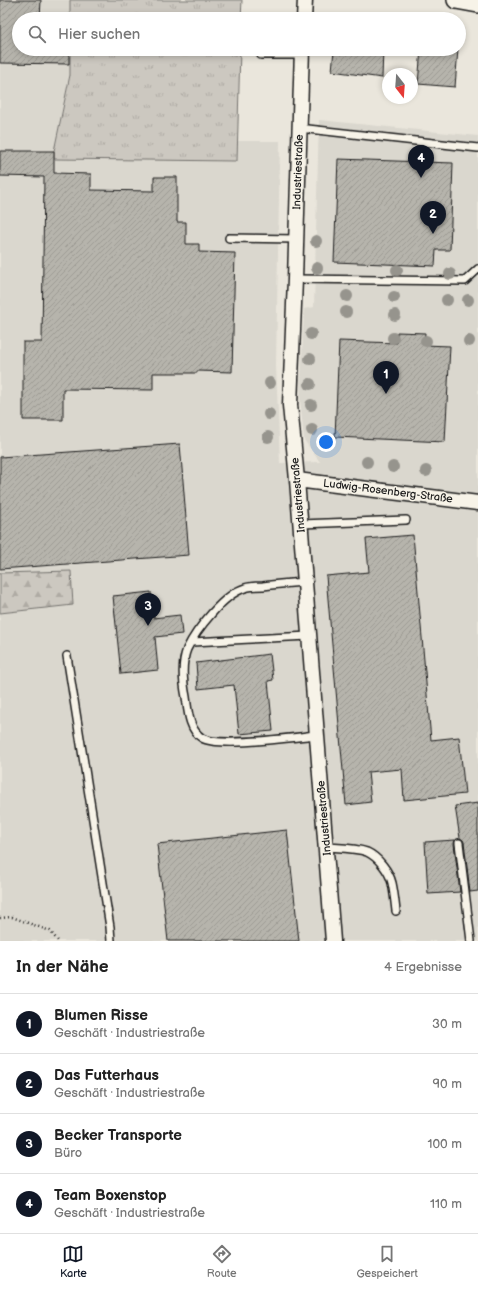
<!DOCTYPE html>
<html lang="de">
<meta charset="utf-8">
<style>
:root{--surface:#fff;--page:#f2f2f2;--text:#222;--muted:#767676;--line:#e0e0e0;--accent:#111827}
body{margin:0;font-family:"Balsamiq Sans",sans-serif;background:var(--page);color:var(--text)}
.compass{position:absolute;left:382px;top:68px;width:36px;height:36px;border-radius:50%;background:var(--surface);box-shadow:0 2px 6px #0003;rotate:163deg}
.you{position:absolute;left:326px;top:442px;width:14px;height:14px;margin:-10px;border:3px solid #fff;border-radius:50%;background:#1a73e8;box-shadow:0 0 0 6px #1a73e833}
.badge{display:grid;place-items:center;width:26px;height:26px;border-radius:50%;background:var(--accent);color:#fff;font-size:13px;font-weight:700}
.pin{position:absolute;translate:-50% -33px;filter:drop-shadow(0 1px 2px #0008)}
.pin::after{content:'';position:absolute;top:21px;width:14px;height:12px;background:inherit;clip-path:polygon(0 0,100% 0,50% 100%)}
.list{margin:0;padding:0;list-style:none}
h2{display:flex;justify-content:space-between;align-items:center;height:52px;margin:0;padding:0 16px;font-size:17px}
h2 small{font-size:13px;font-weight:400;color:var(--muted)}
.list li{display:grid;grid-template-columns:26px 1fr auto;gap:12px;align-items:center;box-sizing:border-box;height:60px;padding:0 16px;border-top:1px solid var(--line)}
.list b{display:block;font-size:15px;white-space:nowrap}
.list p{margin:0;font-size:13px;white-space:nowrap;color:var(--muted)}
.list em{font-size:13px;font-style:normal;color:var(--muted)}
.icon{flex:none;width:22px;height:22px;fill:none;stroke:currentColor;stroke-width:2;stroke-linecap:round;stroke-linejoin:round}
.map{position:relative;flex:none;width:478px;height:941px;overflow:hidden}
.search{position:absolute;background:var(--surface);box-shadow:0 2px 6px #0003;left:12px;right:12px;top:12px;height:44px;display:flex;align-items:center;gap:10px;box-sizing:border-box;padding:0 14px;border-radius:22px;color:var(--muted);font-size:15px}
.sheet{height:292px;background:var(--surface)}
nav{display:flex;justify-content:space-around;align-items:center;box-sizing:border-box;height:56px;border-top:1px solid var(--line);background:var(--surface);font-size:11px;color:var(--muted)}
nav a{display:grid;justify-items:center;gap:2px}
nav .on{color:var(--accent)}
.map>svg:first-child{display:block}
.built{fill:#dad7ce}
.grass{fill:url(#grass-tufts);stroke:#74726e}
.forest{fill:url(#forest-firs);stroke:#74726e}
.building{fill:url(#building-hatch);stroke:#1c1c1c}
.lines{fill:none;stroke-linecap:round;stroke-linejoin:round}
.service-casing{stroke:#1c1c1c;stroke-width:10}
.minor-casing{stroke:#1c1c1c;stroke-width:17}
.tertiary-casing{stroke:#1c1c1c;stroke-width:20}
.path{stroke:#1c1c1c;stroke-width:2.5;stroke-dasharray:1 3;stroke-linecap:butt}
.service{stroke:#f7f3e8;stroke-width:7}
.minor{stroke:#f7f3e8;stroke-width:14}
.tertiary{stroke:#f7f3e8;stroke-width:17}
.tree{fill:#96948d}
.labels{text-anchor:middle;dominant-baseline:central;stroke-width:3;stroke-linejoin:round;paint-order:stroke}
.street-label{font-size:11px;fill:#1c1c1c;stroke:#f7f3e8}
</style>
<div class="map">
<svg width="478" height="941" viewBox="0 0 478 941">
<defs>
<pattern id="grass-tufts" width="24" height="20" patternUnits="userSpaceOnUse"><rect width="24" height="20" fill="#ccc8c0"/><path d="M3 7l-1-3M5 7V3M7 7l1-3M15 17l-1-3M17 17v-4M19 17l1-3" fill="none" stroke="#afaba4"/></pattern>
<pattern id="forest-firs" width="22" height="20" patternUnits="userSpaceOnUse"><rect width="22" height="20" fill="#ccc8c0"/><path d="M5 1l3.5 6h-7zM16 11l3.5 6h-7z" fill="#afaba4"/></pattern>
<pattern id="building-hatch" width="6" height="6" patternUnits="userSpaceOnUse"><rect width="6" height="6" fill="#b6b4ac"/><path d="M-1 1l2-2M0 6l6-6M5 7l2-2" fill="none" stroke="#9c9a93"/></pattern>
</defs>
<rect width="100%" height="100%" fill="#eae6dc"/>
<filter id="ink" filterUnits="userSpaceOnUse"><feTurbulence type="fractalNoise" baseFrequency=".025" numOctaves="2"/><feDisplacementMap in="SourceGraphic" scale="8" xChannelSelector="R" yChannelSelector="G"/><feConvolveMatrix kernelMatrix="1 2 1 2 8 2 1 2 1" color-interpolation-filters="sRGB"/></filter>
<g filter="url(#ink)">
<path class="built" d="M0,0H70V19H19V49H70V75L54,151V159L237,161L238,141H280L276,365L280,463L320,462L304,440L300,399L304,309L314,307L319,120L478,136V941H0V613L73,605L71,571L0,573Z"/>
<path class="grass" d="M70,0H242L241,19H70Z
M70,49H240L237,161L54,159V151L70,75Z"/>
<path class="forest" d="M71,571L73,605L0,613V573Z"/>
<path class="building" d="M0,0H41L40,19H19V49H69V64L0,63Z
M334,49H383L382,78L332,71Z
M421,49H458L455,87L418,84Z
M0,151H54V173L91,174V190L154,191V177H177V222H186V244H199V252L235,253L232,372L197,371V373H153V390L63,389V420H23V342H42L44,177L0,176Z
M338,159L453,163L450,250H436L435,266L334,262Z
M397,332L425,333L424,345L450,346L445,442L335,437L339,341L397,343Z
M180,444L189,555L0,569V457Z
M413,535L431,740L459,737L465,794L404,800L402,769L368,772L371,802L346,805L326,576L369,572L366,539Z
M151,592L153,618L180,615L182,634L155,637L158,670L121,674L113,596Z
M270,654L273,680L268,681L273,731L239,734L234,685L198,689L196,663Z
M478,803V891L470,892L464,842L463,840L460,838L455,806Z
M287,830L299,941H168L157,844Z
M455,840L454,844L460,892L428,894L425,842Z"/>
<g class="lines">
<g class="service-casing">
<path id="service" d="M261,55H302
M299,128L478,148
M229,238L296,239
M295,279L465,281L478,269
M301,524L406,520
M305,582C291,583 277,584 263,586C257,586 250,586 245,588C224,594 196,630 187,649C181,664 183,682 186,697C188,711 189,730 202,738C219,748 295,737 317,735
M192,642L309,636
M67,656L110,927L111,941
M459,843L471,941
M326,847C338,848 355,848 367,852C378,857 389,871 392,883C394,892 395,902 396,911"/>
</g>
<g class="minor-casing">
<path id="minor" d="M304,19L305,0
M302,49L295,279L290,405L297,480L333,941
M297,480L478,503"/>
</g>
<g class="tertiary-casing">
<path id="tertiary" d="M456,0L478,4"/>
</g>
<path class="path" d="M0,918L12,917L50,931L58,941"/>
<use href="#service" class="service"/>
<use href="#minor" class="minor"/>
<use href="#tertiary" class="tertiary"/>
</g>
<g class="tree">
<circle cx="316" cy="241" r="6"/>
<circle cx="317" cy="268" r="6"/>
<circle cx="397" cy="270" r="6"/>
<circle cx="450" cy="274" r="6"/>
<circle cx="347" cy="296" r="6"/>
<circle cx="394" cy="297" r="6"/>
<circle cx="447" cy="300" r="6"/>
<circle cx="468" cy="300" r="6"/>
<circle cx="346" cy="312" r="6"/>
<circle cx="395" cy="315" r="6"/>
<circle cx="311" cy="334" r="6"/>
<circle cx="393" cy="338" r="6"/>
<circle cx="426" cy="341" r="6"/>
<circle cx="469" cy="341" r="6"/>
<circle cx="310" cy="359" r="6"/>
<circle cx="270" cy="383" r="6"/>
<circle cx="310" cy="384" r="6"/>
<circle cx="311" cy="405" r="6"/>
<circle cx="269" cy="414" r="6"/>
<circle cx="312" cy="430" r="6"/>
<circle cx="268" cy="437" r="6"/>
<circle cx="367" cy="462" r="6"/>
<circle cx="393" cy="467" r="6"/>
<circle cx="426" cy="471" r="6"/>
</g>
</g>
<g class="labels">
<g class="street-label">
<text transform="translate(298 172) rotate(-88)">Industriestraße</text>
<text transform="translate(388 491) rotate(7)">Ludwig-Rosenberg-Straße</text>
<text transform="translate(298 495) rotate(-95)">Industriestraße</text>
<text transform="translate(324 818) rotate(-95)">Industriestraße</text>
</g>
</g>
</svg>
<svg class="compass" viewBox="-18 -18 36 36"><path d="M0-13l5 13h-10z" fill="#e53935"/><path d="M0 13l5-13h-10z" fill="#767676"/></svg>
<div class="you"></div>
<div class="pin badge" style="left:386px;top:394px">1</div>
<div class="pin badge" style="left:433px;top:234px">2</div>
<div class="pin badge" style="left:148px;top:626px">3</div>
<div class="pin badge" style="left:421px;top:178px">4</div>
<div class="search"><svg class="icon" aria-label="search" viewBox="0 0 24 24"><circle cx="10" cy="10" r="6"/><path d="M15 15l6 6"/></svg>Hier suchen</div>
</div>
<section class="sheet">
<h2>In der Nähe<small>4 Ergebnisse</small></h2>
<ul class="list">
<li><span class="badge">1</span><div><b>Blumen Risse</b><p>Geschäft · Industriestraße</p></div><em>30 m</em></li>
<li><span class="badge">2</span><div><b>Das Futterhaus</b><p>Geschäft · Industriestraße</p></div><em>90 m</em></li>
<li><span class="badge">3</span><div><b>Becker Transporte</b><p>Büro</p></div><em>100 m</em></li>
<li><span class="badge">4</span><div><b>Team Boxenstop</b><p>Geschäft · Industriestraße</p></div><em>110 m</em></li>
</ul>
</section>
<nav>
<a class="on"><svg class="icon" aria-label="map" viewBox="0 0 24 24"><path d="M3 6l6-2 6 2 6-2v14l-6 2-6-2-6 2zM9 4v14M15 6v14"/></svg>Karte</a>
<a><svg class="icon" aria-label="directions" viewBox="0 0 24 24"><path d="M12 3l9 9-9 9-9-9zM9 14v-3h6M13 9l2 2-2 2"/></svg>Route</a>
<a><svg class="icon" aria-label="saved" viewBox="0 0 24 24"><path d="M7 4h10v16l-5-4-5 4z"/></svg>Gespeichert</a>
</nav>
